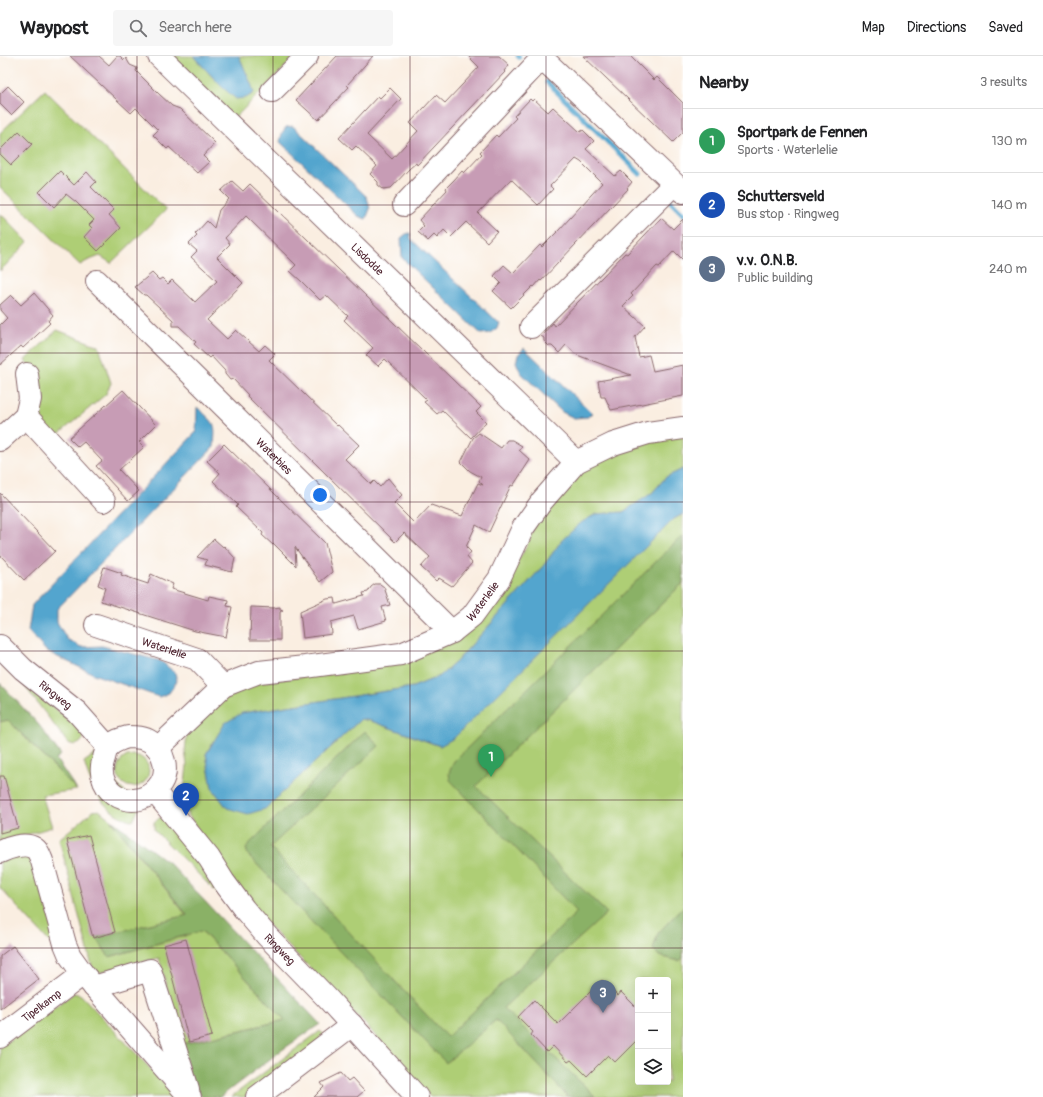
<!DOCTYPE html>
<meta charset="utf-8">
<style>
:root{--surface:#fff;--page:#f6f6f6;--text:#202124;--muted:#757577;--line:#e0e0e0;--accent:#d93025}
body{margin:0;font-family:Pangolin,sans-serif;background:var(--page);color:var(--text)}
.controls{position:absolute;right:12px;bottom:12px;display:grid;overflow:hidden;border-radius:4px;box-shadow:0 4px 16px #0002}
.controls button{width:36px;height:36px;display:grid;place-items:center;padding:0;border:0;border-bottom:1px solid var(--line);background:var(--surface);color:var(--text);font:20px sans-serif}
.you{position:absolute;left:320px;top:439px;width:14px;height:14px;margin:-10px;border:3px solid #fff;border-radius:50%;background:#1a73e8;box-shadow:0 0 0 6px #1a73e833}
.badge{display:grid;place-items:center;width:26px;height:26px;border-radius:50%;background:var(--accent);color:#fff;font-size:13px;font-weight:700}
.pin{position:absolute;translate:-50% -33px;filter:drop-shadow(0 1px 2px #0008)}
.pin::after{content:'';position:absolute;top:21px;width:14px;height:12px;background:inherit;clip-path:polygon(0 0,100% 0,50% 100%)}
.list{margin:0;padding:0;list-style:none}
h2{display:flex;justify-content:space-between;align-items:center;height:52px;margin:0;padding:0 16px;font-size:17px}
h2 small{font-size:13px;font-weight:400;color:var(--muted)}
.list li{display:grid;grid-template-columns:26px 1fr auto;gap:12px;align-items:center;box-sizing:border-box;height:64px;padding:0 16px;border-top:1px solid var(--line)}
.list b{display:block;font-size:15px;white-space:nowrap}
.list p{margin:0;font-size:13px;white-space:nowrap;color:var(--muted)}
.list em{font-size:13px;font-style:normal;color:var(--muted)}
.icon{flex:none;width:22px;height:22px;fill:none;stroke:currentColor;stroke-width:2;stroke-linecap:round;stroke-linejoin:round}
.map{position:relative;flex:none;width:683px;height:1041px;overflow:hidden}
header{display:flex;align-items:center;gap:24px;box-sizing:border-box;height:56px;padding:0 20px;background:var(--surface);border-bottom:1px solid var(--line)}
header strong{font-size:19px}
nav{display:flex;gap:22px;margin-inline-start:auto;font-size:14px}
.search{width:280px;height:36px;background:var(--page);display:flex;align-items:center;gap:10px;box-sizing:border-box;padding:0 14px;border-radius:4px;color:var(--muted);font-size:15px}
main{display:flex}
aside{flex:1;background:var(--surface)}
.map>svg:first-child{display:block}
.green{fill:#aece75;stroke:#7c7650;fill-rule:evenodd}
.forest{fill:#8ab166;stroke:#6a6848}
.water{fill:#53a5ce;stroke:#4e627c}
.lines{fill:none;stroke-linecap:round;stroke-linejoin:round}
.stream{stroke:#53a5ce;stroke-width:5}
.building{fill:#c79cb5}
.minor-casing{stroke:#88676b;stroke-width:24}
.major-casing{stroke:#88676b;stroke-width:24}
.minor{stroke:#fff;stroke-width:22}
.major{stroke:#fff;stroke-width:22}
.grid{fill:none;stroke:#4a1f2b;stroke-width:1;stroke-opacity:0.55}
.labels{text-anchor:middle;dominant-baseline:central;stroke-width:4;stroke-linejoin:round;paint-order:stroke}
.street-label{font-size:11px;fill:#4a1f2b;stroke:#fff}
</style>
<header>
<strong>Waypost</strong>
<div class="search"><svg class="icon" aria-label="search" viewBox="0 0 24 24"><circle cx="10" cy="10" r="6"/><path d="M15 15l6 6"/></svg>Search here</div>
<nav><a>Map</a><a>Directions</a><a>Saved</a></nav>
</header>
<main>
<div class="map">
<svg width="683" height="1041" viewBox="0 0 683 1041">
<rect width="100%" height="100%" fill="#fff"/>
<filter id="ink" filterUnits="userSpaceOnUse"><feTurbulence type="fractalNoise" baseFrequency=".025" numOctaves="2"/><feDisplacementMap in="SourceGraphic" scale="8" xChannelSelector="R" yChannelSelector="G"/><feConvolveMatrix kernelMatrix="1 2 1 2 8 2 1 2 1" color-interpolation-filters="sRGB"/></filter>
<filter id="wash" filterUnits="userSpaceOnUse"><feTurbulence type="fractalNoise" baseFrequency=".012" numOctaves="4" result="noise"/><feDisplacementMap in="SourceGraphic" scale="16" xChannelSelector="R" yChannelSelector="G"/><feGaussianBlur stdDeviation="0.9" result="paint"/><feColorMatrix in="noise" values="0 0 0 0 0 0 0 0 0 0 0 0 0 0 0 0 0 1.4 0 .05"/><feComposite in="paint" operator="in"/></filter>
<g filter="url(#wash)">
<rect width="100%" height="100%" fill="#faeee1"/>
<path class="green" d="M167,0H193L221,30L243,9L239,0H296L233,64Z
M45,34L166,154L111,207L100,200L87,205L80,209L0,131V77Z
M0,157L28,186L0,215Z
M57,274L99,290L111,327L106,338L59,378L48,374L34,354L35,323L25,304Z
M683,374V413L666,421L652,437L632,451L623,456L596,458L562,484L544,509L496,562L456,606L440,620L413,631L242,657L212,687L206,698L212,732L227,752L265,753L361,663L371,665L440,690L674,463L683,458V1041H430L365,968L256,857L241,838L185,754L178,748L184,736L187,709L185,695L187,677L233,630L337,616L487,555L527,490L537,462L573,416L607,392ZM638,924H668V1026H638Z
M20,624L82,674C87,685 77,693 67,686Z
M8,664L77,734L42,739L52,771L0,787V666Z
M97,697L95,708L140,750L133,765C128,763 120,761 116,758C98,746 89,725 84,706Z
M117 715a16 16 0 1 1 32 0a16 16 0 1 1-32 0Z
M99,754L110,763L187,860L96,881L109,901L202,875L285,964L182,988L159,902L94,918L59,783L93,755Z
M161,761L165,762L204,811L227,847L154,774V766Z
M30,799L63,901L0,832V803Z
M74,937L81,939L177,1041H0V991Z
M320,975L327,981L245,1041H231Z"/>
<path class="forest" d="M683,479V527L476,730L607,857L503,952L595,1040L568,1041L496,964L446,1007L248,799L246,793L250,787L365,675L379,690L270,791L447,981L577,856L450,724L449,717L454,705Z
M0,627L39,669L61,699L56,703L77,734L8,664L0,666Z
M110,763L169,807L320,968L282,994L220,1041H202L192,1030L182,988L285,964L202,875L109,901L96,881L187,859Z
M683,851V902L679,905L659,900L653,893L658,877Z"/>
<path class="water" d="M193,0H239L252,30L254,37L246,42L236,43L221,30Z
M293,70L367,141L370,153L366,163L358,160L280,86L282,77L286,71Z
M410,177L411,183L497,265L499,266L497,272L490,277L481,278L402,202L401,182L406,178Z
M524,292L592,357L588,361L574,362L562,356L521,317L516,306L518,299Z
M197,351C216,369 216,365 214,391L57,553V566L67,583L81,591L102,590L161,605L175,617L177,625L169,637L159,641L96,619L47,596L28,575L32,549L196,376Z
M683,413V458L674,463L454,682L440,690L371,665L361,663L265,753L248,758L227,752L212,732L206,698L225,667L242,657L413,631L440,620L456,606L496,562L544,509L562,484L582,466L596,458L623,456L652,437L666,421Z"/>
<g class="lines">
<path class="stream" d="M518,0L519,1
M547,26L640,118
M668,143L683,158"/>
</g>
<g id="blocks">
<path class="building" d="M70,0H99L109,9L117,0H120L124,4L126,2L130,9L137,12L136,15L159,38L172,50L180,53L215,87L203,100L209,106L197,117L169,91L167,93L153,79L158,74L136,52L131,57Z
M337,0H373L347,29L349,31L318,64L296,44Z
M468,0H499L509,9L504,15L505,16L417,109L416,107L410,112L391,132L383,133L378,129V126L370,118L377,110L356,90L352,94L339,82L378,40L380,42L390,32L401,43L367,79L392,103L418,75L410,67L436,39L445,47L479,11Z
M583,0H630L654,24L657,21L683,47V76L673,86Z
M8,30L24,46L11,59L0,48V38Z
M530,43L532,45L534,43L548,56L553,51L580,76L583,74L594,85L586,93L615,120L621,115L632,126L627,132L628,133L541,225L540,224L534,231L533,230L511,252L493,235L501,227L494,220L504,209L513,217L540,189L542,191L559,174L602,127L581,106L576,103L550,130L553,133L538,149L511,123L478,157L497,175L487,186L466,166L451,181L444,174L437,182L434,179L428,185L418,176L424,170L419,164L447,134L446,132L454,124L462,115L464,117L482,98L480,96L496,79L498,81L516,62L514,60Z
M19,75L32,88L11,109L0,98V94Z
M60,115L74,129L87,116L96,126L91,131L114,154L109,159L121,172L98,195L84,181L92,172L89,169L94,164L76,146L66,138L54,151L39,136Z
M232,125L243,135L250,128L481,351L476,356L486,366L471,382L442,354L437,358L424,346L427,344L385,303L378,310L366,299L373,292L344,264L348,260L326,239L320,244L301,225L290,215L296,209L246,160L225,182L230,188L217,201L243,227L207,264L227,283L236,274L259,295L265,289L275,298L269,304L337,370L338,369L359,389L345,403L371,428L374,425L380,431L388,422L402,439L394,447L414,467L431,449L462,460L478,427L483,429L479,425L481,421L470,415L461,406L473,382L479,377L501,392L507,384H512L522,390L519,394L530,404L513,430L511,429L489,476L476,469L466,491L471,496L467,501L472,507L452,530L439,522L436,525L421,511L430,501L404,477L395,486L247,340L248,339L233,323L230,324L225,318V315L211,300L209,302L194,288L196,286L179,270H173V264L146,239H144L135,231L152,217L159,224L162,222L168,228L172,224L195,246L217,225L191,201L197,195L189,188L197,180L195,178L207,165L214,172L219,154L229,143L221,135Z
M661,162L673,173L683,163V204L674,195L659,211L657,210L631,238L633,240L623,250L645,270L635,281L639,301L649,299L653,315L683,309V340L611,354L605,341H601L598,325L631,319L577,299L566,289L559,297L552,290H549L544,285V282L541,280L553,267L555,270L625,197L627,198Z
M34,237L53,259L48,265L50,267L23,292L21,290L0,309V269L7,262L0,254V249L11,239L21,249Z
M123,334L156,369L139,386L144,391L119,414L139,435L128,445L96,410L102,405L84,386L78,391L69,382Z
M224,388L325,487L332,516L320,526L295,491L296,510L274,488L273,489L262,479L263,477L236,451L238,449L213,425L220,417L207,405Z
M0,437L55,495L24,524L0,499Z
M214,483L223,491L224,490L235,502L232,516L205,509L207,504L197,501Z
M104,511L122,517L121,519L148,528L151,518L173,528L171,533L208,544L209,540L228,544L227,550L232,551L226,581L195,575L101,545L105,532L98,529Z
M375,528H380L384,531L390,549L382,551L386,565L358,573L354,560L331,566L332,578L303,582L300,555L327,543L335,542L336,548L364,540L363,537L368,536L371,531Z
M251,551L274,552L280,551V553L283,554L280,556V584H250Z
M0,720H4L18,772L0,777Z
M89,779L115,876L93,882L67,784Z
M186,883L212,980L189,986L164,889Z
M13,890L39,923L0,953V900Z
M602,924L618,940L621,936L638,953V983L615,1006L608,999L587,1020L571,1004L568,1006L553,990L547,996L531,979L533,976L518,961L534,944L558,968Z
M341,1017L348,1025L352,1022L364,1035L357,1041H314L324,1031L321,1027Z"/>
</g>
</g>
<g filter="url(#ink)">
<use href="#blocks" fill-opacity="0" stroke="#88676b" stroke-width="1"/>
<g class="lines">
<g class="minor-casing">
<g id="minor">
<path id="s1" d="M159,0L576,406"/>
<path d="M540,0L683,136"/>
<path d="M272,35L307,0"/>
<path d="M404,149L542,2"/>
<path id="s2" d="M97,225L452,576"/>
<path d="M531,271L674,128"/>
<path d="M26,360L30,343L27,318"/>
<path d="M0,384L26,360L104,445"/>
<path id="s3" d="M96,569L197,603L223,630"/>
<path id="s4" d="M158,692L223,630L259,616L305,611L401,598L452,576L472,560L499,523L523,472L542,445L576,406L613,388L648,377L683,372"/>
<path d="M0,796C8,792 25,786 34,792C38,794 40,800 42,805L65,888L70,900L83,918L190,1041"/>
<path d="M94,931L150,914L188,1033"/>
<path id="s5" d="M0,981L83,918"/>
<path d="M257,1041L352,969"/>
</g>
</g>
<g class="major-casing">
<g id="major">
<path id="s6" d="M0,590L23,613L77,656L108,691"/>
<path d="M128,681C136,681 144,681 151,686C164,695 169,714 161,727C138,762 91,737 104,702C105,698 106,693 109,690C114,685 121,683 128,681Z"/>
<path id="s7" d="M155,736L209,802L224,826L244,853L267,880L327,942L417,1041"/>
</g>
</g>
<use href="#minor" class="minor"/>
<use href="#major" class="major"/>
</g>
</g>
<path class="grid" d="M137,0V1041M273,0V1041M410,0V1041M546,0V1041M0,149H683M0,297H683M0,446H683M0,595H683M0,744H683M0,892H683"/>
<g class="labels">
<g class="street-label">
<text stroke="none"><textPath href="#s1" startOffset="291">Lisdodde</textPath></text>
<text stroke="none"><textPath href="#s2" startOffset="249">Waterbies</textPath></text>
<text stroke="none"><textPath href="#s4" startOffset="371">Waterlelie</textPath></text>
<text stroke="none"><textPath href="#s3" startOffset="72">Waterlelie</textPath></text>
<text stroke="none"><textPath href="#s6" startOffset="74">Ringweg</textPath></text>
<text stroke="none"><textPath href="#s7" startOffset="201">Ringweg</textPath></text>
<text stroke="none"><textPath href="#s5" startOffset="52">Tipelkamp</textPath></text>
</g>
</g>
</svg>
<div class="controls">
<button>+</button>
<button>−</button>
<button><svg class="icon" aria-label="layers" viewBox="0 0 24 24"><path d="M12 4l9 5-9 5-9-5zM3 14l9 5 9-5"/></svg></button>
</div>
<div class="you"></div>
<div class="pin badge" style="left:491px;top:721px;background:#2e9e5b">1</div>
<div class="pin badge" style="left:186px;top:760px;background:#1a4fb4">2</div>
<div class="pin badge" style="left:603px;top:957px;background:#5c6f8a">3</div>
</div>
<aside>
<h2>Nearby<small>3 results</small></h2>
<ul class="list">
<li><span class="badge" style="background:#2e9e5b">1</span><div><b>Sportpark de Fennen</b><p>Sports · Waterlelie</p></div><em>130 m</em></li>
<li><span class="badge" style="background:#1a4fb4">2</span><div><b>Schuttersveld</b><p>Bus stop · Ringweg</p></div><em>140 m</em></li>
<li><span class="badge" style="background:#5c6f8a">3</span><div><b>v.v. O.N.B.</b><p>Public building</p></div><em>240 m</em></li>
</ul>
</aside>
</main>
